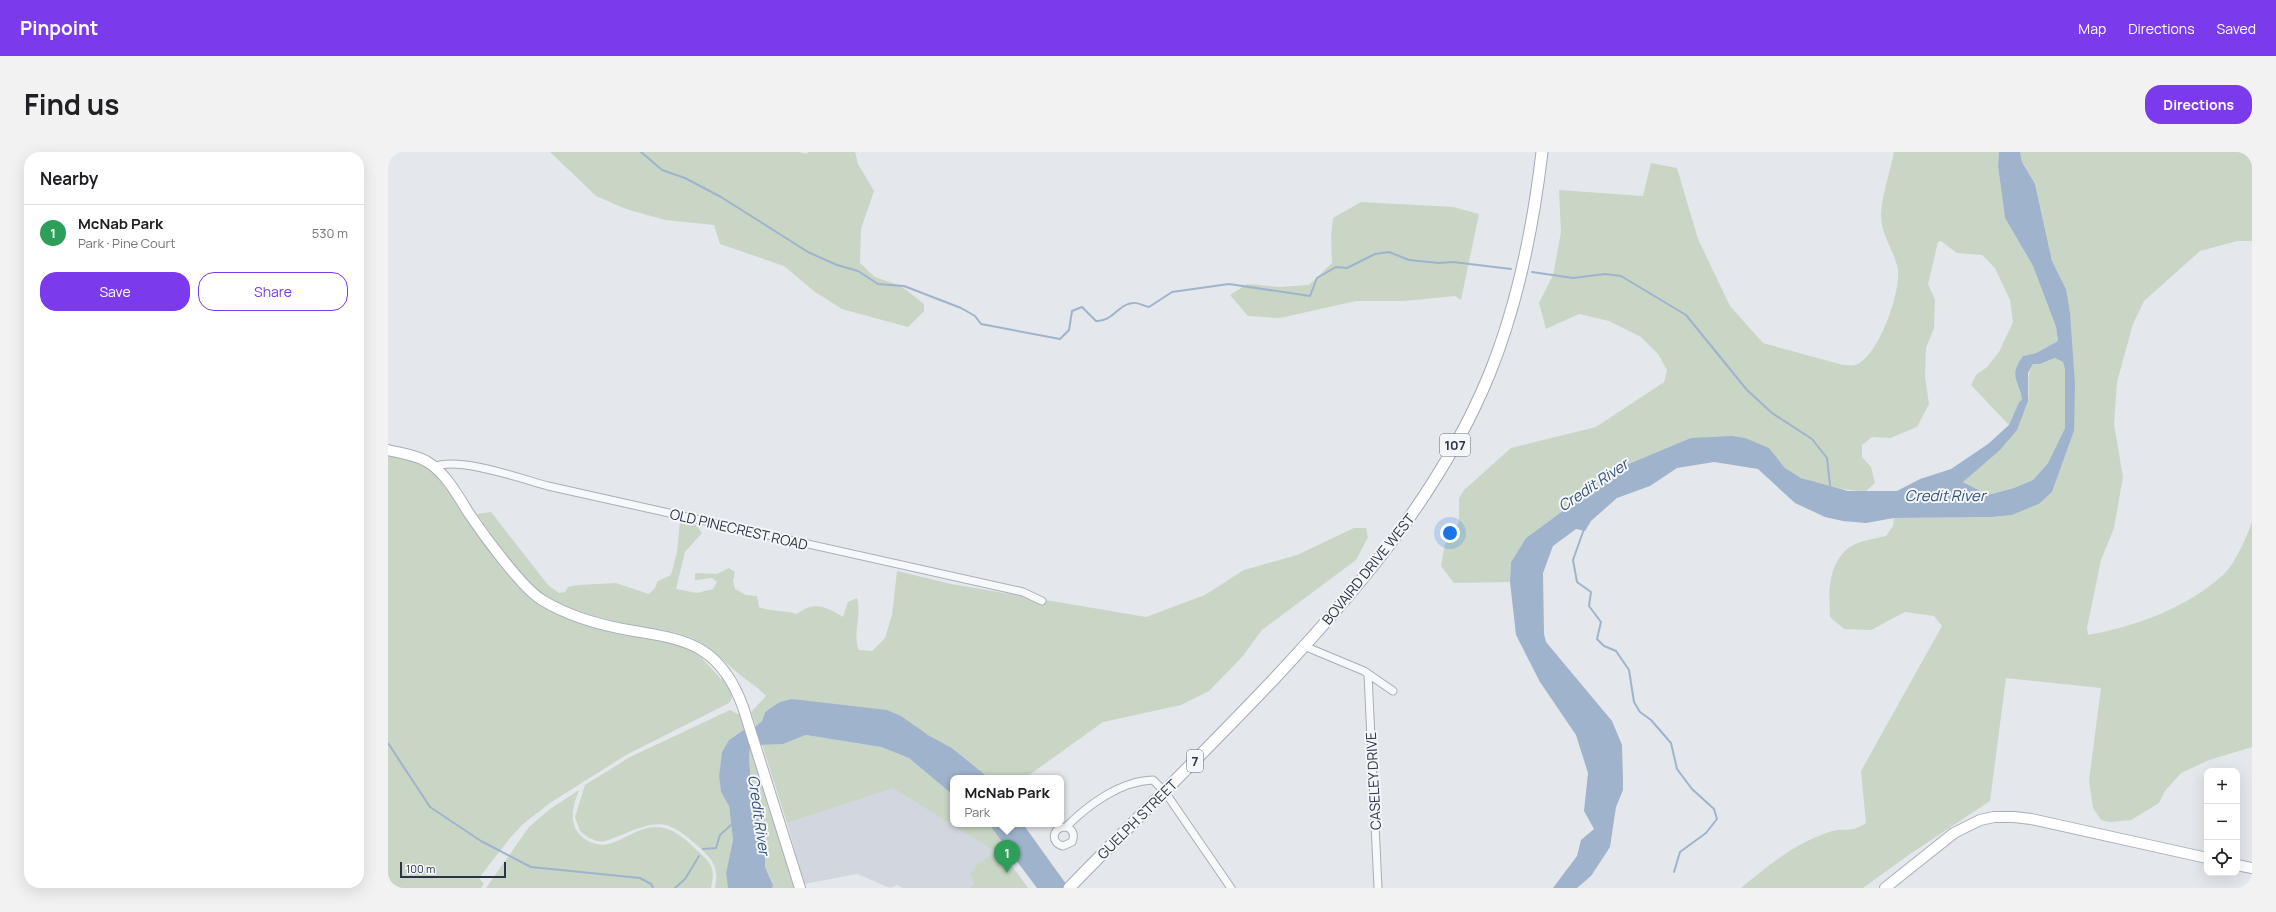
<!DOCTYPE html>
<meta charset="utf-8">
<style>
:root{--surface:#fff;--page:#f2f2f2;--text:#202124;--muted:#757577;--line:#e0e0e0;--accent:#7c3aed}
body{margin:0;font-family:Manrope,sans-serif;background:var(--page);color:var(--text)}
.controls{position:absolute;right:12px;bottom:12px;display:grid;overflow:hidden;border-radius:8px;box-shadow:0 4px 16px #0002}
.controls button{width:36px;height:36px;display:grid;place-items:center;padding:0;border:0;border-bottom:1px solid var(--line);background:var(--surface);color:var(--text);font:20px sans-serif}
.scale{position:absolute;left:12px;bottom:10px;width:106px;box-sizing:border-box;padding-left:4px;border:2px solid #2b3445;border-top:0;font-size:11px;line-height:14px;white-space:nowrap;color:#2b3445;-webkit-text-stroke:3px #f4f6f9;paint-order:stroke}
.you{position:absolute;left:1062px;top:381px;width:14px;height:14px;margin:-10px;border:3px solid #fff;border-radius:50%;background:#1a73e8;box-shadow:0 0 0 6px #1a73e833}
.badge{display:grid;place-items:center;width:26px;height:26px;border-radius:50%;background:var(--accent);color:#fff;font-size:13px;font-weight:700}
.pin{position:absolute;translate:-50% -33px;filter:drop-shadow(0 1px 2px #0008)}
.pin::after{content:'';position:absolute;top:21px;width:14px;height:12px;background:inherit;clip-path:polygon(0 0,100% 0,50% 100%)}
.popup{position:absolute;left:562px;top:623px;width:114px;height:52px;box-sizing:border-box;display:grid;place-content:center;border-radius:8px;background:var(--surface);filter:drop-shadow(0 1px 3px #0005);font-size:13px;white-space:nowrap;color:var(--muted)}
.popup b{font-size:15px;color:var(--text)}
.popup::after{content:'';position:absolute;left:50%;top:100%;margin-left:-8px;border:8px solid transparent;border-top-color:var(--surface)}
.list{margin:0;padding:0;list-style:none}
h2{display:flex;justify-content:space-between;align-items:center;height:52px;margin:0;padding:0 16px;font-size:17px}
h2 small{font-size:13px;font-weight:400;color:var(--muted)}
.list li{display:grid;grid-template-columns:26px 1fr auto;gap:12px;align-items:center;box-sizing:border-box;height:56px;padding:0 16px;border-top:1px solid var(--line)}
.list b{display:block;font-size:15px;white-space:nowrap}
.list p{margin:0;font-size:13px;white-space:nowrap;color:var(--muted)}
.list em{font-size:13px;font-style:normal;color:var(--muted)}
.actions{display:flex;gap:8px;padding:12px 16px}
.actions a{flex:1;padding:9px 0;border:1px solid var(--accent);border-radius:16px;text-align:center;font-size:14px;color:var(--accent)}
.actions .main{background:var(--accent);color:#fff}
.icon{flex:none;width:22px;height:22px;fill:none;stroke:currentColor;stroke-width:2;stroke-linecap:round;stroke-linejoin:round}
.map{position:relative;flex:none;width:1864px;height:736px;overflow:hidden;border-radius:16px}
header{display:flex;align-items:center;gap:24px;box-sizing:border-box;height:56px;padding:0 20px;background:var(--accent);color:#fff}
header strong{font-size:19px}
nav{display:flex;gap:22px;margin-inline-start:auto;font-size:14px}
.intro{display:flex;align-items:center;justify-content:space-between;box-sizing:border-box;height:96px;padding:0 24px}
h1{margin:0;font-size:28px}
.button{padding:10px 18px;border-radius:16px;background:var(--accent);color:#fff;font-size:14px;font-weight:700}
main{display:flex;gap:24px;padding:0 24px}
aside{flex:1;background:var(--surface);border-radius:16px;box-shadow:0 4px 16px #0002}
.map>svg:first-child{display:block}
.built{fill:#d2d6de}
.green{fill:#c9d6c5}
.water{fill:#9fb4cc;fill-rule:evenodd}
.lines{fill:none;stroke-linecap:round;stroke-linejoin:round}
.stream{stroke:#9fb4cc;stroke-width:2}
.street-casing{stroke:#a9aeb7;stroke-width:9}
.secondary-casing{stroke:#a9aeb7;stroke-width:12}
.primary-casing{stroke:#a3abb8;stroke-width:13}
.street{stroke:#f7f8fa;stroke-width:7}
.secondary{stroke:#fff;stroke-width:10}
.primary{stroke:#fff;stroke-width:11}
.labels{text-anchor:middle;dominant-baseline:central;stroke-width:4;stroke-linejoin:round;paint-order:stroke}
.shield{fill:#f4f6f9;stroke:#676e7b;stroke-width:1}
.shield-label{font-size:13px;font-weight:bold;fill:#2b3445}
.street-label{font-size:14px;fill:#2b3445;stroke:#f4f6f9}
.water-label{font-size:15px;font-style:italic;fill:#34527a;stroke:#f4f6f9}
</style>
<header>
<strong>Pinpoint</strong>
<nav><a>Map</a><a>Directions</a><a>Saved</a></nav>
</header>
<div class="intro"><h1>Find us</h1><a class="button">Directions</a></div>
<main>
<aside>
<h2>Nearby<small></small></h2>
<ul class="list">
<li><span class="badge" style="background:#2e9e5b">1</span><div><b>McNab Park</b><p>Park · Pine Court</p></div><em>530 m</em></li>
</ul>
<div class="actions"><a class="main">Save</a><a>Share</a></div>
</aside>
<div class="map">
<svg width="1864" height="736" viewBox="0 0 1864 736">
<rect width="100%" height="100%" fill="#e4e7ec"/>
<path class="built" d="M505,635L608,700L582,736H515L509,733L502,736L469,722L416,732L399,671Z"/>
<path class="green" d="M162,0H411L419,2L420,0H467L470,12L486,39L473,77L472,111L487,125L513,134L536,152V159L520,175L454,157L427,140L396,114L332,92L326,73L277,68L238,57L208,44Z
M1506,0H1611L1610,14L1617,66L1645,114L1668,175L1670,189L1648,201L1635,204L1630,232L1634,248L1631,250L1621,273L1583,233L1588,223L1599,215L1611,200L1625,170L1622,148L1607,116L1594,103L1569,101L1553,89L1550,90L1540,132L1547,148L1546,176L1538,196L1537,225L1541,252L1529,275L1502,286L1484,285L1474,293V305L1483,315L1487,331L1478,339C1456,339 1415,331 1397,316C1391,310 1386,303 1381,296L1236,314L1138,386L1123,410L1122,430L1066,431L1053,414L1057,392L1071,370V346L1076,338L1123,296L1208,275L1276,230L1279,218L1270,202L1253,185L1221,169L1191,162L1158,177L1151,151L1165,123L1173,80L1171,38L1255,44L1263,11L1289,16L1310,87L1342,154L1375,191L1455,213C1458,213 1463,214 1467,213C1490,207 1516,134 1509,113C1504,95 1493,82 1493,63C1494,43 1502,20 1506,0Z
M1632,0H1864V89H1849L1812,99L1756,149L1745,172L1729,230L1726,272L1735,325L1726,376L1713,408L1699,476L1700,483C1749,474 1799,456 1836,422C1847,412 1859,384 1864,370V595L1821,608L1793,621L1777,639L1771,651L1743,668L1722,670L1713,668L1705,656L1701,629L1713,536L1618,526L1602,649L1522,702L1475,736H1353C1379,714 1408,691 1441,680C1456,674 1460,683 1478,671L1473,619L1554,474L1546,464L1517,460L1483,478L1456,477L1442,465C1441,442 1439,416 1458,398C1467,389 1486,387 1498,384L1505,374L1506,366L1605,365L1624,363L1651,352L1664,340L1686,279L1678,137L1664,109L1647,32L1634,10Z
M973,50L1065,55L1091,62L1073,148L1067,144L1016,149H968L892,166L860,164L842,143L859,132L891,135L921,133L944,111L943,84L945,66Z
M1667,206L1675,210L1677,217V276L1660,311L1645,328L1626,336L1600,343L1575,330C1601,306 1626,286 1639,251C1644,238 1636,229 1645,212H1653Z
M0,302L32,311L46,321L106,398L151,450L299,496L312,504L333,527L335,526C340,534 348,543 341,551L238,603L162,651L135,672L122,686L91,726L96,732L93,736H0Z
M103,360L160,433L171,441L177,440L180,435L190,433L228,431L261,442L267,436L270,429L283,423L289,400L292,368C302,368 309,373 314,381L297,400L288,437L309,441L325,437L329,430L324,426L307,428V421L329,422L341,416L347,420L345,429L347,437L358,443L369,444L371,455C384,460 395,458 409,462C426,449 437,454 455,465L460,450L469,446C474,464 464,482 471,498L484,499L497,486L504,463L509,419L563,432L758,465L817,443L856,418L909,403L966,376H978L980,385L968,408L874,478L854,505L821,539L793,553L715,570L637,626H601L564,596L540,583L417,550L404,547L377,560L374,569L368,574L363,560L378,544C370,535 359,529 350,521C335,509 322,494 304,486C281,477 257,476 233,471C210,465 182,458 161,447C132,430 109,388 89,362Z
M342,558L352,563L357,577L341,588L334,600L331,624L333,640L341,654L345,688L338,721L340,736H327C331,717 326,709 312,696C280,666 270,667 231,684C224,686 217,691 210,689C203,688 197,683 192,679L187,665L197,633L242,605Z
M418,583L493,595L521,606L565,643V672H601L623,700L619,707L640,736H582L586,731L582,722L591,711L608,700L505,636L399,671L374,592H395Z
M362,596L407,736H384L385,732L377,715V683L364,650L361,605Z
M191,638C183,658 179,679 202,690C208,692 213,694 220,692C235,689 249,676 266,675C284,674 297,687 310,699C325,713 327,716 323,736H98L141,675L162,657Z"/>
<path class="water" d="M1611,0H1632L1634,10L1647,32L1664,109L1678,137L1682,161L1687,232L1686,279L1664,340L1651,352L1624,363L1605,365L1506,366L1478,371L1455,369L1437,365L1407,351L1370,317L1326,310L1289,316L1262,334L1229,346L1203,369L1197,379L1188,377L1165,394L1155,421L1156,482L1158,490L1224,569L1234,593L1235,627V638L1228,655L1222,695L1203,724L1189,736H1165L1189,704L1193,688L1206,677L1196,659L1200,621L1188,583L1152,530L1128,483L1122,430L1123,410L1138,386L1236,314L1303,286L1344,284L1357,286L1381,296L1397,316L1413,326L1460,339H1509L1532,327L1563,317L1600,292L1621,273L1631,250L1634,248C1631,227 1620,225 1635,204L1648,201L1670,189L1668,175L1645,114L1617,66L1610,14ZM1667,206L1675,210L1677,217V276L1660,311L1645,328L1626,336L1600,343L1575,330L1612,298L1629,278L1640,249V221L1645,212H1652Z
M404,547L499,558L513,564L540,583L564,596L601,626H565V643L521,606L493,595L418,583L395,592L369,593L362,596L361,605L364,650L377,683V715L385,733L384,736H340L338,721L345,688L341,654L333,640L331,624L334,600L341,588L357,577L368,574L374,569L377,560L392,550Z
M601,672H635L681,736H649Z"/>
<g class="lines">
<path class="stream" d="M253,0L274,18L297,26L333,45L420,100L449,113L470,119L490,132L516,134L573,156L587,164L593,172L672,187L681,178L684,159L694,155L708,169C725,170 730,152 745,151C749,150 756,154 761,155L784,140L841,132L922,144L929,126L948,115L959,116L987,102L1001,100L1021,108L1051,111L1065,110L1123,117
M1144,120L1185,126L1217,122L1233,124L1298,163L1359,238L1384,261L1424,287L1439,306L1442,333
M1196,377L1185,408L1189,430L1203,440L1201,454L1213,470L1209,487L1216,494L1228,499L1241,518L1246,550L1252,560L1263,568L1283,591L1289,617L1304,637L1326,657L1329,667L1318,681L1292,700L1286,720
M0,591L42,655L93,689L143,715L252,726L263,732L265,736
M315,697L328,696L332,683L343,673
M287,736L297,727L311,704"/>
<g class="street-casing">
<path id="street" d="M46,315C70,304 134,327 160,334L635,440L654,449
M916,494L976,519L1005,539
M980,522L990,736
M678,675C685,677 687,683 684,690L675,694C662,691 664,675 678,675C700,653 732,629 765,628L777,640L843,736"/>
</g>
<g class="secondary-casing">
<path id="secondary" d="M0,298C12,301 27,303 38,309C57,320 69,342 80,360C95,382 133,435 154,448C180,464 216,474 246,479C269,483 295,486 315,499C335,512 347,533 355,555L412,736
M1849,713L1864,716
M1497,736L1566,681L1592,668L1606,665H1626L1643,667L1819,706"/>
</g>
<g class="primary-casing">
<path id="primary" d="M681,736C749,666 819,598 886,527C971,436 1053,340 1101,223C1130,152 1145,76 1154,0"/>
</g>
<use href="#street" class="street"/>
<use href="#secondary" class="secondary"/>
<use href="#primary" class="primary"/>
</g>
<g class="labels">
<g class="shield">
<rect x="1052" y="282" width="30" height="22" rx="3"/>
<rect x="799" y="598" width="16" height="22" rx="3"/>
</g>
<g class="shield-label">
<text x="1067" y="293">107</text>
<text x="807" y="609">7</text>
</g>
<g class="street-label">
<text transform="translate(351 377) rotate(13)">OLD PINECREST ROAD</text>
<text transform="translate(980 417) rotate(-51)">BOVAIRD DRIVE WEST</text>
<text transform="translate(985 629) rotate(-93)">CASELEY DRIVE</text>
<text transform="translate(749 667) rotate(-45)">GUELPH STREET</text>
</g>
<g class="water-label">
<text transform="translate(1205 333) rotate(-34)">Credit River</text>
<text x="1557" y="343">Credit River</text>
<text transform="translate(371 663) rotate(82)">Credit River</text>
</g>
</g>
</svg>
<div class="controls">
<button>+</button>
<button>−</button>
<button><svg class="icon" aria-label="locate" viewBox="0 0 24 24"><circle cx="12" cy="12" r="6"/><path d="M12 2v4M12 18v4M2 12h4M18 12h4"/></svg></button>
</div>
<div class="scale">100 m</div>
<div class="you"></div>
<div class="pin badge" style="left:619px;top:721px;background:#2e9e5b">1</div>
<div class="popup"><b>McNab Park</b>Park</div>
</div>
</main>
